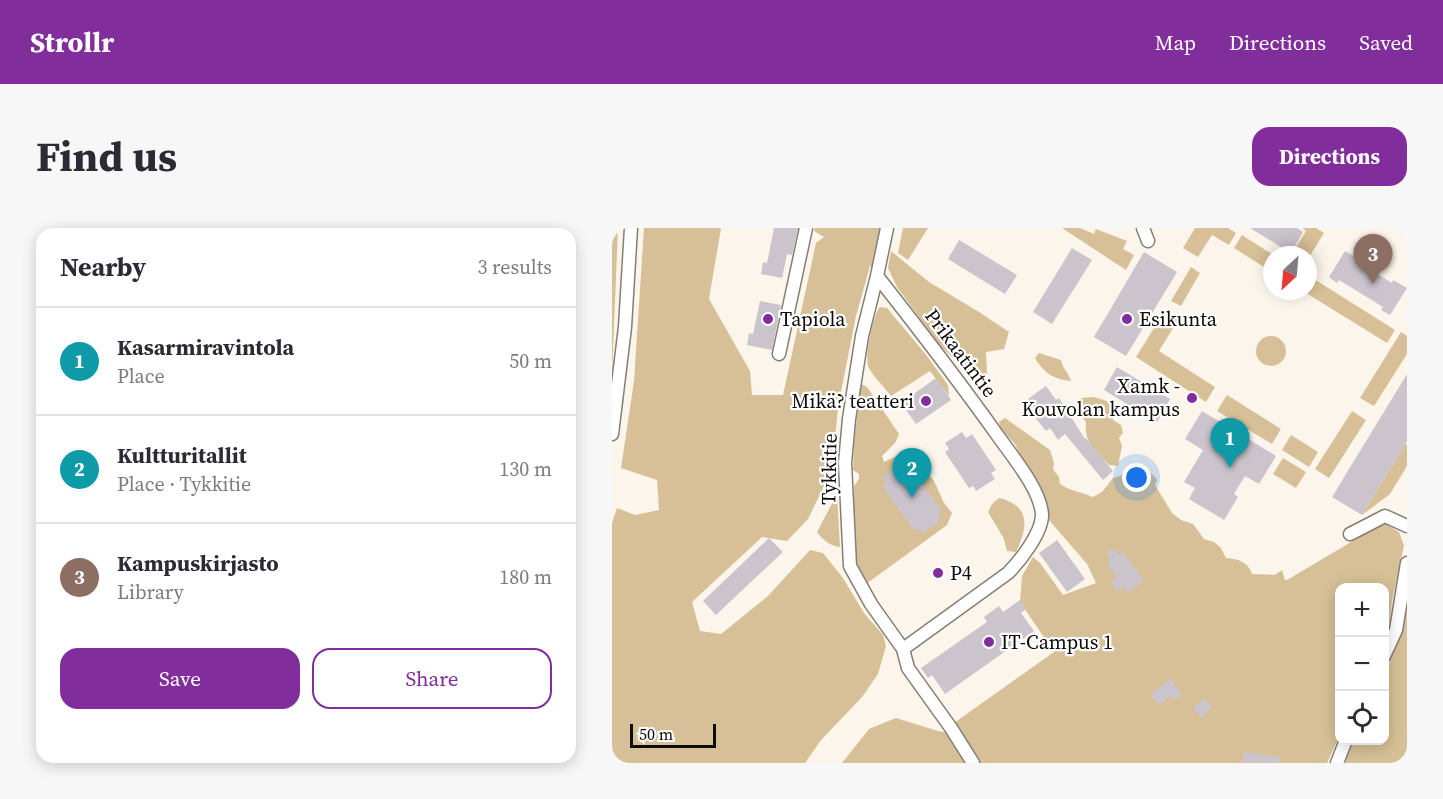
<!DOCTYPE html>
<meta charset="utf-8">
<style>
:root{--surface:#fff;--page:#f7f7f7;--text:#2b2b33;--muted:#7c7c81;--line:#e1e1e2;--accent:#812d9c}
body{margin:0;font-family:"Source Serif 4",serif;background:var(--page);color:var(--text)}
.controls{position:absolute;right:18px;bottom:18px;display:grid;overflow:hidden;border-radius:12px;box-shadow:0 3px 15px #0003}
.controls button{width:54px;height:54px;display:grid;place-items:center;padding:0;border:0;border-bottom:2px solid var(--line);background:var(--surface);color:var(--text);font:30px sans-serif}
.compass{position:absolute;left:651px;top:18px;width:54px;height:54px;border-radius:50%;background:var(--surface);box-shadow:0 3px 15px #0003;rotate:206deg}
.scale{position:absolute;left:18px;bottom:15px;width:86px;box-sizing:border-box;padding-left:6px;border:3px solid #0e0c08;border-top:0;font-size:16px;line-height:21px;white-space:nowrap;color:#0e0c08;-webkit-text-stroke:4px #fff;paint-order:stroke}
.you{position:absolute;left:525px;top:250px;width:21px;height:21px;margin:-15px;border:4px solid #fff;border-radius:50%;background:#1a73e8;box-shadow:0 0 0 9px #1a73e833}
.badge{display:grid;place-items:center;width:39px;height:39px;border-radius:50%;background:var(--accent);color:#fff;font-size:20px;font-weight:700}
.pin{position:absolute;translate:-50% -50px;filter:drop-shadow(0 2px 3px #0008)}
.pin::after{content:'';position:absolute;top:32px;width:21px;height:18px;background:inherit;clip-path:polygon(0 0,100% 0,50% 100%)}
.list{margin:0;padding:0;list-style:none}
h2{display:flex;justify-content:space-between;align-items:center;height:78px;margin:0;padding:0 24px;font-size:26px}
h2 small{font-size:20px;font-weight:400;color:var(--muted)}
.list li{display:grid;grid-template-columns:39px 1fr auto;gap:18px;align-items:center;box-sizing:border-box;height:108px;padding:0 24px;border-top:2px solid var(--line)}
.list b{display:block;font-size:22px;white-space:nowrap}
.list p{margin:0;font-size:20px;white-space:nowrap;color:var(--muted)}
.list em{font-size:20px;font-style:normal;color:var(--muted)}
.actions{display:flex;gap:12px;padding:18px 24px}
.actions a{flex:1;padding:14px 0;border:2px solid var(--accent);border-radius:18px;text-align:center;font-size:21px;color:var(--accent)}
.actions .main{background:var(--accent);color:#fff}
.icon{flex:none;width:33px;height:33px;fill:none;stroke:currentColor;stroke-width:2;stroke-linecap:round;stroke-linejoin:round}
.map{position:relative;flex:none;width:795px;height:535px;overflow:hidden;border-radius:18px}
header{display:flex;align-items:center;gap:36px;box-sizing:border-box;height:84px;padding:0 30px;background:var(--accent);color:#fff}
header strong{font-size:28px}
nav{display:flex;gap:33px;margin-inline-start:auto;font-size:21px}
.intro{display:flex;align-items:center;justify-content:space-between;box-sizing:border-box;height:144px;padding:0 36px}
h1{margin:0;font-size:42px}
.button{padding:15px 27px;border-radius:18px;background:var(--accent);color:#fff;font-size:21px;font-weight:700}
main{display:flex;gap:36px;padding:0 36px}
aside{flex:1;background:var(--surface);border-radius:18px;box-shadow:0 3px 15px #0003}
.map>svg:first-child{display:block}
.green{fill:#d7c097}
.building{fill:#cbc4cd}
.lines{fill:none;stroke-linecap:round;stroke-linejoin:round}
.minor-casing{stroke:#847f75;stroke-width:15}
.minor{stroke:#fff;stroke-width:12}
.poi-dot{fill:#812d9c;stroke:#fff;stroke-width:2}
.labels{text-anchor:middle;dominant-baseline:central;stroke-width:4.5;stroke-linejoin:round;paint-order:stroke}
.poi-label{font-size:20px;fill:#0e0c08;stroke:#fff;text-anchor:start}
.street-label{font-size:20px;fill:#0e0c08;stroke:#fff}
</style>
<header>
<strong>Strollr</strong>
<nav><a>Map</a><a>Directions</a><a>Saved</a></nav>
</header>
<div class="intro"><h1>Find us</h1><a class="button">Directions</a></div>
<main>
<aside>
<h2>Nearby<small>3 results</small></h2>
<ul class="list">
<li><span class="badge" style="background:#0f9aa8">1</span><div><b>Kasarmiravintola</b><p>Place</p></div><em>50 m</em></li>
<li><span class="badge" style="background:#0f9aa8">2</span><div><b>Kultturitallit</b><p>Place · Tykkitie</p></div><em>130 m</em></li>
<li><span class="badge" style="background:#8d6e63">3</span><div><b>Kampuskirjasto</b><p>Library</p></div><em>180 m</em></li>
</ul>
<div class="actions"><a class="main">Save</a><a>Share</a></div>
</aside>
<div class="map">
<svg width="795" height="535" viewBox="0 0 795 535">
<rect width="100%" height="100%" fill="#fbf5eb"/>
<path class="green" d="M0,0H6L0,147Z
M32,0H109L97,71L138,143L140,167H171L204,15L212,9L202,3L203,0H268L260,39L258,38L244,88L226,179L221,232L212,258L196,291L175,313L150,309L80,374L88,403L109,406L156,368L198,322L211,325L231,350L252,385L271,407L274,418L266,446L250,469L209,512L193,535H0V295L5,280L23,287L47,282L45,252L9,240L22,153Z
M291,0H316L296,32L286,25Z
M450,0H468L482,6L484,1L515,13L511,21L522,27L514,42Z
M583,0H616L624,5L617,17L600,7L586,29L571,20Z
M690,0H704L712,5L696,31V27H679L694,3Z
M630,7L661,27L660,44L622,20Z
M279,23L317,54L367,84L397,104L392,121L374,124L375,147L371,150L352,140L328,118L285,59L276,40Z
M579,39L588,45L569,78L559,73Z
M702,51L783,102L775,115L694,65Z
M268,79L275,80L315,128L336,157L337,168L318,143L279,168C273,160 259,146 256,138C253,127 261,86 268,79Z
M552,84L566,92L547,123L603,159L594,174L524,129Z
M789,104L795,108V126L762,178L748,170Z
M644 123a15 15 0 1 1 30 0a15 15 0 1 1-30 0Z
M427,125L449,132C450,140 457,145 459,153C441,151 432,145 423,130Z
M249,156L255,159L287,206L283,215L270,228L272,234L291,225H300L322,253L332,275L340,285L335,297L254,356C237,331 243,288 242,258L247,251V246L241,242L242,214Z
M615,167L669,201L660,216L605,183Z
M482,169L495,173L502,183L501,192L509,197L511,205L507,210L510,218L506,238L497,237C484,222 472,216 474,194C467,185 464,181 469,170Z
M740,183L754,192L717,250L703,241Z
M393,190L438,222L442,235L441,241L447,249L448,256C458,263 469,264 481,269L490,264L501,250L508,248L520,236H528C533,242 541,245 545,252L543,257L560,285L569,292L581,296L592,311L602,314L609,320L614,330C627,331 636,334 640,346L663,347L670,342L673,352H675L739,314L769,293L787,304L792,318L780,373L777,402L773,413L772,359H728L727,509L715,535H368L342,495L442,424L408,374L410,348L421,329L428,335L451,367L484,355L475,336L437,292L433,268L426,260L424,250L417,245L403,216L388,200L387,194Z
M679,207L706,224L697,239L670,222Z
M793,216L795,217V238L778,266L750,287Z
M671,230L694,244L684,260L661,246Z
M225,266L228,319C218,318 211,312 205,304Z
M387,270C419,278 416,299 404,324L395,323L392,311L376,284L380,276Z
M795,345V535H734L735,525L740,513L772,512L773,445L788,404Z
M284,490L326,503L338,505L355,535H230L257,501Z"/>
<path class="building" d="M162,0H186L180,27L175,26L170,50L149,46L151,34L155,35Z
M638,0H685L691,4L679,25Z
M347,12L405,47L393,66L336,31Z
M460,20L480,32L440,96L421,84Z
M733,23L745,30L743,32L780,55L781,52L795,60L778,87L769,82L771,79L727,52L725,55L717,49Z
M532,24L565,44L514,128L482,109Z
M148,73L169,77L160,122L135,117L137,105L141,106Z
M505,139L558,171L545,194L492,162Z
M795,146V213L750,287L720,269Z
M324,150L339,172L304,196L289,175Z
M434,158L444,172L447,170L473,211L474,210L501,243L491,252L453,206L446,212L438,200L434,203L422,188L426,185L416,171Z
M590,183L664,228L647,256L633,248L622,266L626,269L612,292L577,271L583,260L572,254L591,222L573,211Z
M350,204L354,210L360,206L384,242L379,245L383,251L364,263L361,258L357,260L333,224L337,221L333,215Z
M290,236L294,240L298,238L330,284L325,287L329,292L310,305L306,300L302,303L270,257L275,254L271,249Z
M157,310L171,324L104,387L91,373Z
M445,312L473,351L455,364L427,325Z
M502,320L507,327L511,324L532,353L516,365L512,358L505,363L499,354L505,349L495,336L499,333L494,326Z
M408,372L414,381L409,385L422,403L333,466L320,447L316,450L309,440L375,394L372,389L387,378L391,384Z
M558,451L570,466L562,472L559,468L547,477L538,467Z
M593,470L600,479L589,490L581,480Z
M632,524L668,529L667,535H631Z"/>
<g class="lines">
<g class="minor-casing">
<path id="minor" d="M275,0L265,48C306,100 347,153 386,208C400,228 429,262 430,287C430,305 408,333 396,345L291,421
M531,0L536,13
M265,48L250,108L237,191L233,235L238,338L259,376L291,421L296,440L339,500L361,535
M167,126L194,0
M0,206L13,99L19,0
M738,306L773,288L795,298
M772,428L784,402L795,335
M725,535L734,512"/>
</g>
<use href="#minor" class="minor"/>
</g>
<g class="poi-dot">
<circle cx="156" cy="91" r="6"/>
<circle cx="515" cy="91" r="6"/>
<circle cx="580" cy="170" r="6"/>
<circle cx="314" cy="173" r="6"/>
<circle cx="326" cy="345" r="6"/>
<circle cx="377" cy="414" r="6"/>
</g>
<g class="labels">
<g class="poi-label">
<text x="168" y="91">Tapiola</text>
<text x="527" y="91">Esikunta</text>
<text x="568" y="158" text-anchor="end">Xamk -<tspan x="568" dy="23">Kouvolan kampus</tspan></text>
<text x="302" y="173" text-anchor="end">Mikä? teatteri</text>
<text x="338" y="345">P4</text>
<text x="389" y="414">IT-Campus 1</text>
</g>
<g class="street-label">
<text transform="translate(349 125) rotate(53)">Prikaatintie</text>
<text transform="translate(217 241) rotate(-89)">Tykkitie</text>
</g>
</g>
</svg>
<div class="controls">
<button>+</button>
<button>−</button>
<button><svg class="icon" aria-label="locate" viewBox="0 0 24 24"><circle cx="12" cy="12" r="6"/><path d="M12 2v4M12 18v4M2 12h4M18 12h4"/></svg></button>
</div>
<svg class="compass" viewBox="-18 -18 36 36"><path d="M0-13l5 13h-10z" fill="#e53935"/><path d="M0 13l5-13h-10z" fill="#7c7c81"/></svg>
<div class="scale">50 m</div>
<div class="you"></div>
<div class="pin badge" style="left:618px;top:240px;background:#0f9aa8">1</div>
<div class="pin badge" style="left:300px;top:270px;background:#0f9aa8">2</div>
<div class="pin badge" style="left:761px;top:56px;background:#8d6e63">3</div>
</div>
</main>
